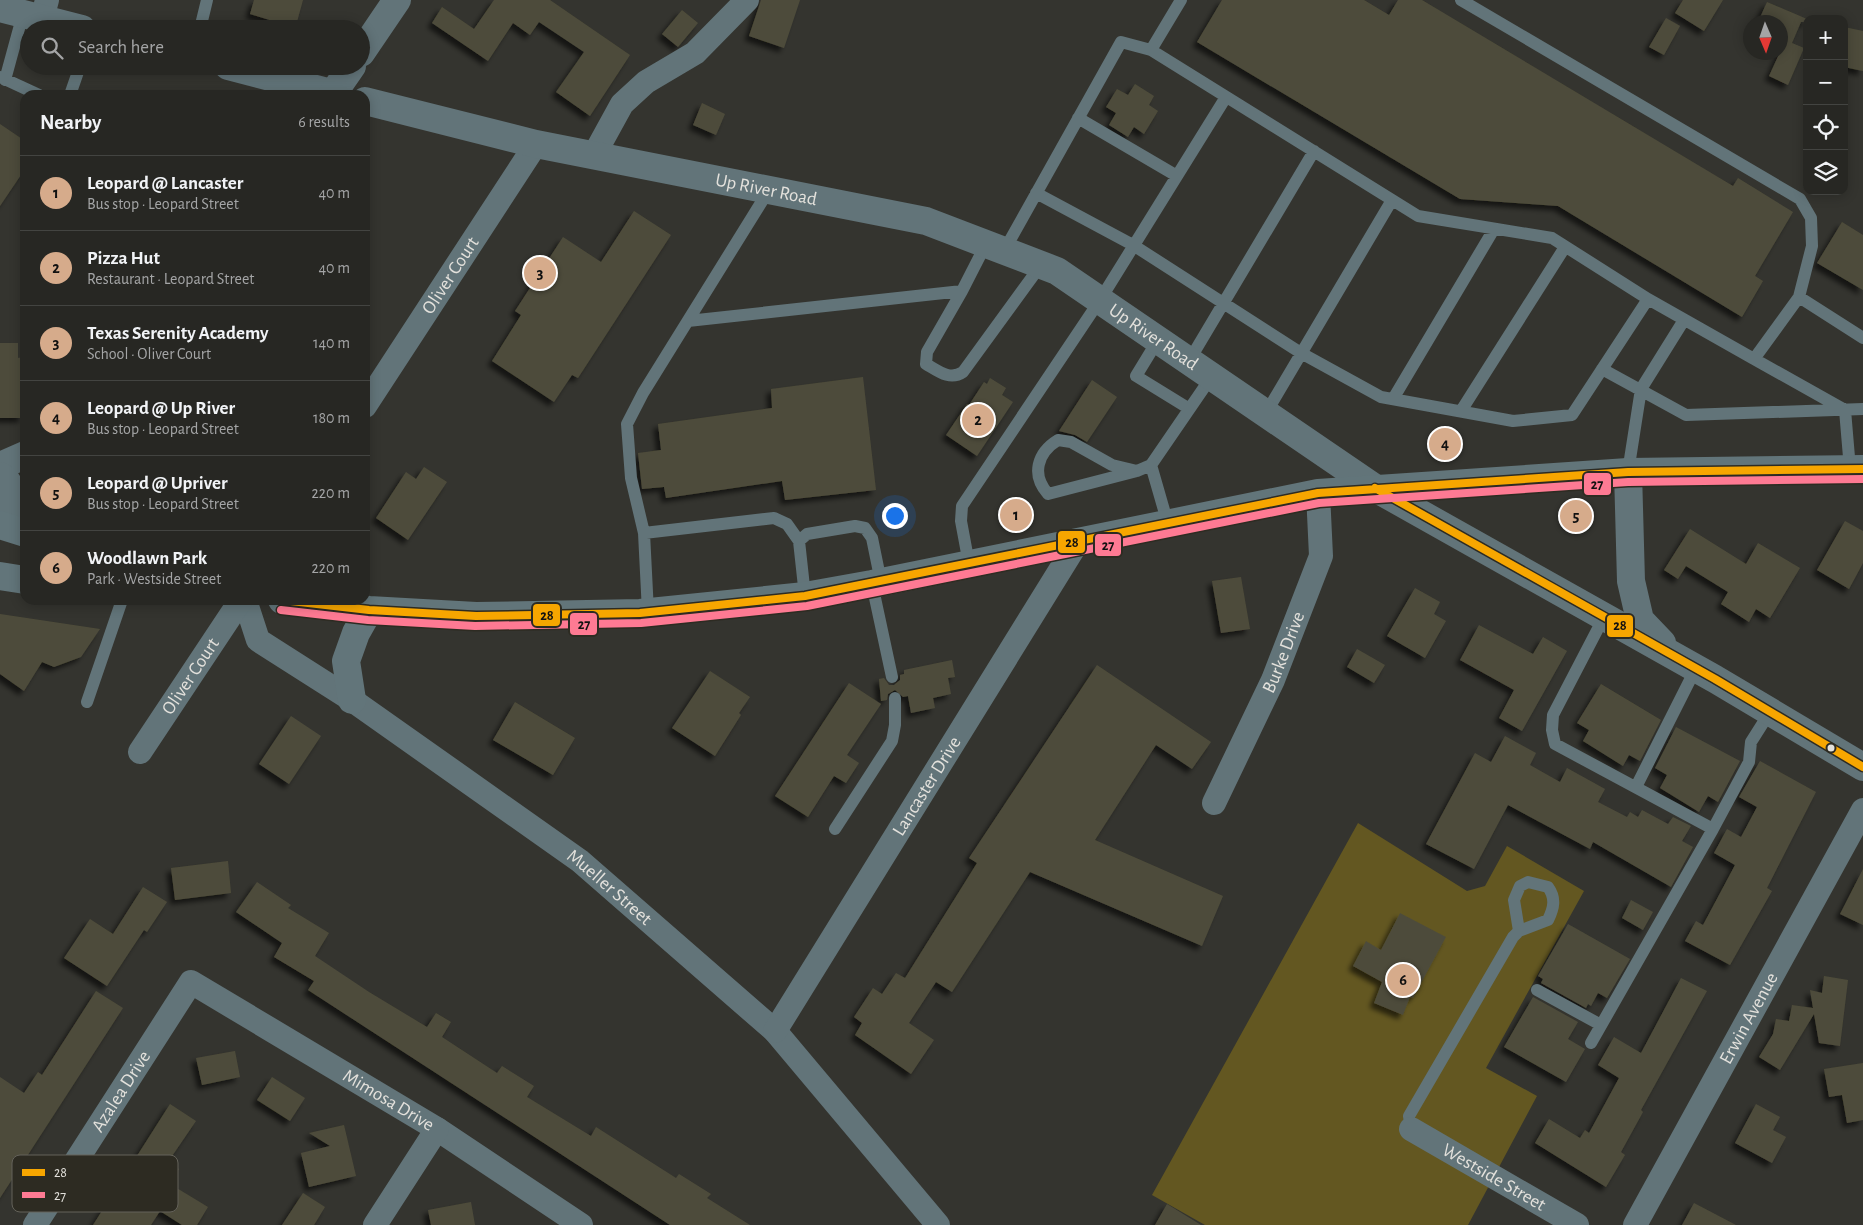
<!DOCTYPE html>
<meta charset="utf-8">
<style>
:root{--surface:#272723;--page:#2f2f2b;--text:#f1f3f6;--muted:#a4a5a6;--line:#434441;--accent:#d6ab8b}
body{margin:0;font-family:"Alegreya Sans",sans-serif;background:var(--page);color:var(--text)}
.controls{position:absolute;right:15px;top:15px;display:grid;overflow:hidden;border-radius:10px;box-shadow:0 2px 12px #0003}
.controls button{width:45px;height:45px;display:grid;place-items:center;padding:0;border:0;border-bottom:1px solid var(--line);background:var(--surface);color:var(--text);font:25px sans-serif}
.compass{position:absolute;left:1743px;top:15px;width:45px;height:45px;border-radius:50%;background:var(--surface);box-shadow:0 2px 12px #0003;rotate:178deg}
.you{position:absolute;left:894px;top:515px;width:18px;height:18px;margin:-12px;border:4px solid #fff;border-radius:50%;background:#1a73e8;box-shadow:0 0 0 8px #1a73e833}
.badge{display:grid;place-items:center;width:32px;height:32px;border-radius:50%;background:var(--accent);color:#111;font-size:16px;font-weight:700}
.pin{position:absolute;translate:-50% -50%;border:2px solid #fff;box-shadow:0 1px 5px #0006}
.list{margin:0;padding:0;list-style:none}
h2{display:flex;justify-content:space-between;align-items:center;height:65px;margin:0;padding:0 20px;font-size:21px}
h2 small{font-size:16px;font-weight:400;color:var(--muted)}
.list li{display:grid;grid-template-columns:32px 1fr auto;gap:15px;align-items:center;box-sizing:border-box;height:75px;padding:0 20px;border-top:1px solid var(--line)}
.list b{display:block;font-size:19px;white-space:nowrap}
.list p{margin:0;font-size:16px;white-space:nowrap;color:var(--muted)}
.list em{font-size:16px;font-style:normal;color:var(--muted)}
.icon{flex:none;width:28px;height:28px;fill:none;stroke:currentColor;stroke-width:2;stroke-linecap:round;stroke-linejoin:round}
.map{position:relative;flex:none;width:1863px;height:1225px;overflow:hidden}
.search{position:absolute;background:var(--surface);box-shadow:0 2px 12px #0003;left:20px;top:20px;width:350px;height:55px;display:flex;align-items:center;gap:12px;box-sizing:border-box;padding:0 18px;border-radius:28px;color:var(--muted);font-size:19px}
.panel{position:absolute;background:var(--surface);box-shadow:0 2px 12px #0003;left:20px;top:90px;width:350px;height:515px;border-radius:15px}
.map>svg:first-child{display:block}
.green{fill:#635721}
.building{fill:#4e4c3a;filter:url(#shadow)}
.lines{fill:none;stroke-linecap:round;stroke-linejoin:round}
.service{stroke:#627479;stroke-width:12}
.minor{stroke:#627479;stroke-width:24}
.tertiary{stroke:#627479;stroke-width:28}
.secondary{stroke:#62757a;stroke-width:28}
.bus-1-casing{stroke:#2d2b22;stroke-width:11}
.bus-2-casing{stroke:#2d2b22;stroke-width:11}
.bus-1{stroke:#f7a600;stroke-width:8}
.bus-2{stroke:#fe7a93;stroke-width:8}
.bus-dot{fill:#e3e1dc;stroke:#2d2b22;stroke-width:2}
.labels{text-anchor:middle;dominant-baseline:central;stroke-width:5;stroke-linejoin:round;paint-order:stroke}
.street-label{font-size:19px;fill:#e3e1dc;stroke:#2d2b22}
.key{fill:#2d2b22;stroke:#64625a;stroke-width:1}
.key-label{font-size:14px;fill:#e3e1dc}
.line-badge{stroke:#2d2b22;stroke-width:2}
.pale-badge-label{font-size:14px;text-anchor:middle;font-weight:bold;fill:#111}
</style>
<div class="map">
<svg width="1863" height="1225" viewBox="0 0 1863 1225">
<defs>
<filter id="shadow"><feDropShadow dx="-4.5" dy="4.5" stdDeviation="2.5" flood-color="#0009"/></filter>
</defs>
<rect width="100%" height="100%" fill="#34342f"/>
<path class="green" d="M1358,823L1467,891L1485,886L1507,846L1584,891L1486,1068L1537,1096L1468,1225H1205L1152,1195Z"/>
<path class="building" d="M254,0H303L295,29H273L276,22L250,14Z
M494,0H550L630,55L590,116L556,92L584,52L539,22L530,35L513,23L488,61L432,23L442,7L474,29Z
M761,0H800L784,48L749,36Z
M1222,0H1364L1389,15L1398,0H1422L1733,186L1738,178L1793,212L1755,276L1763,281L1742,317L1558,206L1460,199L1197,42Z
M1683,0H1723L1704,31L1675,13Z
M1767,2L1807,19V22H1801L1792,43L1804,48L1788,85L1769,76L1780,52V22H1758Z
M682,10L698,23L678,47L662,34Z
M1666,18L1680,26L1664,55L1649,47Z
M1844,27L1863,31V71L1844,67Z
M1135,84L1154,96L1149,105L1158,111L1144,134L1134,127L1128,137L1109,125L1116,113L1106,107L1117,89L1128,95Z
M702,103L725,114L716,135L693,125Z
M0,124L25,141V169L0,206Z
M634,211L671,235L578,378L572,375L554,402L492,361L521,315L515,311L563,237L601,262Z
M1842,222L1863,235V290L1817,263Z
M0,343H18V358L23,357V418H0Z
M863,377L876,490L785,500L782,481L666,498L664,487L642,489L638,453L661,450L658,424L772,408L771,389Z
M990,378L1006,388L1002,395L1013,402L977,456L946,435L967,404L969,405L984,382L987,384Z
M1092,380L1117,397L1087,442L1075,435L1059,431Z
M424,467L447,482L408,540L376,518L406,472L416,479Z
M1845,521L1863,531V563L1849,589L1817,570Z
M1690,529L1746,564L1758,543L1800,568L1770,618L1756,609L1749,622L1721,604L1728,592L1686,566L1678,579L1664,570Z
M1241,577L1250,629L1221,633L1212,581Z
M1415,588L1440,602L1434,614L1446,621L1425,658L1387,636Z
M0,614L100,629L81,657L54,667L42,662L24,691L0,674Z
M1479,625L1533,654L1543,637L1567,651L1522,731L1499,718L1514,690L1460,660Z
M1357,649L1385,665L1374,683L1347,667Z
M952,660L955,677L948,678L951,694L933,698L935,708L911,713L908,696L903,697L895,690L888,694L887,700L881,701L879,679L884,678L889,685H894L900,680V675L904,674V670Z
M1097,665L1211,742L1192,769L1156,745L1095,840L1223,896L1202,946L1030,872L952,992L936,982L909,1023L934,1040L911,1074L855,1035L862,1023L854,1017L873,988L882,994L896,973L905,978L977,863L969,858Z
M710,671L750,697L739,713L741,715L715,756L672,728Z
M849,683L881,704L847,755L859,763L846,783L834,776L808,817L775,796Z
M1601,684L1661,720L1640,761L1629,755L1623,766L1583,741L1589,730L1577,723Z
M515,702L575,738L553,775L493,740Z
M291,716L321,736L289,784L259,764Z
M1676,727L1740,761L1718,802L1708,796L1699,812L1660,788L1667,775L1655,768Z
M1505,736L1536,753L1530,765L1560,782L1567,768L1605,789L1598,802L1627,817L1630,812L1638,817L1642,810L1668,824L1673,817L1691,826L1682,841L1693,847L1671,887L1593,842L1590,849L1508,805L1474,869L1426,844L1475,753L1491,762Z
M1760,761L1816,792L1767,888L1772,891L1730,965L1685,941L1696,921L1703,925L1735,865L1714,853L1727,829L1741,837L1757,807L1739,797Z
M228,861L231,893L175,900L171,868Z
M1863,869V925L1840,914Z
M257,882L291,905L288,908L329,933L315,956L369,992L427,1027L436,1013L451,1022L442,1037L497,1073L502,1066L534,1086L527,1097L591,1136L596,1127L676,1178L679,1174L711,1194L707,1198L750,1225H670L308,990L314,981L274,957L282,943L236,912Z
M143,887L167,902L147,932L144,930L107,986L64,958L90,919L113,934Z
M1631,900L1653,912L1643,930L1622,918Z
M1400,913L1446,937L1413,998L1410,997L1403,1015L1374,1003L1382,982L1353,966L1366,941L1381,950Z
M1568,924L1630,959L1607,998L1598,993L1591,1006L1588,1004L1586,1008L1541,983L1543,979L1538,976Z
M1824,976L1848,980L1840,1046L1819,1043L1814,1014L1780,1070L1759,1057L1773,1034L1776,1019L1789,1021L1792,1005L1813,1008L1810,990L1822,993Z
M1681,978L1707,991L1641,1110L1643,1112L1621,1152L1625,1155L1606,1187L1535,1143L1549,1119L1580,1138L1585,1130L1589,1133L1619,1078L1598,1065L1614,1037L1641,1053Z
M96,991L123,1008L0,1198V1077L24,1093L38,1072L42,1075Z
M1533,997L1578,1022L1568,1039L1585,1049L1566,1082L1504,1047Z
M235,1051L240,1077L202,1085L196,1058Z
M1863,1063V1120L1847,1123L1842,1095L1829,1097L1824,1069Z
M272,1077L305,1098L290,1121L257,1100Z
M170,1104L196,1121L168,1162L179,1169L170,1184L208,1207L197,1225H182L160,1211L151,1225H93Z
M1756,1104L1780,1117L1773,1130L1786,1137L1772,1163L1735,1143Z
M344,1125L356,1176L309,1187L301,1153L330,1146L309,1133Z
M303,1193L325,1207L314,1225H282Z
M471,1202L475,1225H431L428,1210Z
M1694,1203L1736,1225H1682Z
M1167,1204L1201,1225H1155Z"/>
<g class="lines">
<path class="service" d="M1461,0L1800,199L1811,218L1812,246L1799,297
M200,29L207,0
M1151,50L1181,0
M0,77L39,95
M5,80L23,14
M70,95L80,66
M1078,118L1177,176
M1036,193L1133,245L1301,353L1381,397L1513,421L1572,415L1648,299
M1004,251L1121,42L1151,50L1418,216L1552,238L1648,299L1754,359L1799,297L1863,338
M962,291L927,352L926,364C938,371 950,381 963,372L1041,265
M688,321L962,291L986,244
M1158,340L1136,376L1188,408
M1754,359L1845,410L1850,469
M1189,361L1314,151
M1602,369L1686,415L1863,409
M1393,399L1494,229
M1461,411L1565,247
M1266,413L1392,200
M1137,471L1112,465L1071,442L1058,440C1037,453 1031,475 1048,494L1137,471L1151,465
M1628,472L1641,389L1684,320
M1168,524L1151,465L1212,376
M644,533L774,518L787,524L799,541
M969,564L961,521L962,506L1100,300L1226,97
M872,584L892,677
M805,596L799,541L807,534L855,526L865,528L872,538L881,582
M648,612L644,533L631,478L627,424L643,393L769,190
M1604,617L1553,715L1552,730L1555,744L1713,829L1749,762L1751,742L1770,712
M87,702L122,600
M1636,787L1696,668
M835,829L892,741L895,725V698
M1537,990L1601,1025
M1591,1043L1713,829
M1411,1129L1409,1116L1513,937L1519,931L1548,920C1554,908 1556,898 1548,887L1528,882L1520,886L1514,900L1519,931"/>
<g class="minor">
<path d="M42,19L47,0"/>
<path d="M594,155L622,104L646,82L695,53L747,0"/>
<path id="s1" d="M365,406L536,144"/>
<path id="s2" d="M245,600L258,640L352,700L580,861L775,1031L938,1225"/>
<path id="s3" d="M140,752L241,600"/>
<path id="s4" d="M1214,803L1273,680L1321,556L1318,493"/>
<path id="s5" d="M775,1031L1077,543"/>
<path id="s6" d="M1411,1129L1577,1225"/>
<path id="s7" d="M35,1225L191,982L437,1129L581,1225"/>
<path d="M375,1225L437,1129"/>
<path id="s8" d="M1635,1225L1863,810"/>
</g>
<g class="tertiary">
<path d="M0,8L82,29"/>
<path d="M361,53L397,0"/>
<path d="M228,66L339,95"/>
<path d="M332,95L352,66"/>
<path id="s9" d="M365,101L536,144L926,221L1057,271L1375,488L1715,679L1863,767"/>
<path d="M0,466L25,455"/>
<path d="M1628,472L1631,581L1640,620L1662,643"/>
<path d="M0,476C14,484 13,497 13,512"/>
</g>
<path class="secondary" d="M0,525L25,533
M0,576L25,580
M282,600L369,610L476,616L640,613L805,596L872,584L1318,493L1628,472L1863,469
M352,700L346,661L356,633L369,610"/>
<g class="bus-1-casing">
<path id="bus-1" d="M1375,488L1715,679L1863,767
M282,600L369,610L476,616L640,613L805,596L1318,493L1628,472L1863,469"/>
</g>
<g class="bus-2-casing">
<path id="bus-2" d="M281,610L368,620L475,626L641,623L807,606L1319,503L1628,482L1863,479"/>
</g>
<use href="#bus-1" class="bus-1"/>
<use href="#bus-2" class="bus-2"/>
</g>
<circle class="bus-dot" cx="1831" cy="748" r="4.5"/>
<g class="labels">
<g class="street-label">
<text stroke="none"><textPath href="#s9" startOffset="411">Up River Road</textPath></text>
<text stroke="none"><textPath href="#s1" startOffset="156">Oliver Court</textPath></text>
<text stroke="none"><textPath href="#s9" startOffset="831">Up River Road</textPath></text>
<text stroke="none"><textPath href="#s4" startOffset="166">Burke Drive</textPath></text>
<text stroke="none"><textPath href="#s3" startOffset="91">Oliver Court</textPath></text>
<text stroke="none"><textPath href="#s5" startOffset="288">Lancaster Drive</textPath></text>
<text stroke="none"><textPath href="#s2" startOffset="472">Mueller Street</textPath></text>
<text stroke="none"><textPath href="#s8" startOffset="236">Erwin Avenue</textPath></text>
<text stroke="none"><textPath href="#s7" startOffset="159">Azalea Drive</textPath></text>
<text stroke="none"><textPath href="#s7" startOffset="519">Mimosa Drive</textPath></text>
<text stroke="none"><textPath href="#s6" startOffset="96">Westside Street</textPath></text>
</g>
</g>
<rect x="12" y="1155" width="166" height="57" rx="8" class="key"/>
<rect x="22" y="1169" width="23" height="7" fill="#f7a600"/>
<rect x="22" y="1192" width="23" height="6" fill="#fe7a93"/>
<g class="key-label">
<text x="54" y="1177">28</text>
<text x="54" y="1200">27</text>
</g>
<g class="line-badge">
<rect x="1583" y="472" width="29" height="24" rx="5" fill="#fe7a93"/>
<rect x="1057" y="530" width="29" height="24" rx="5" fill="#f7a600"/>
<rect x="1094" y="533" width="28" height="24" rx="5" fill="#fe7a93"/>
<rect x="532" y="603" width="29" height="24" rx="5" fill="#f7a600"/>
<rect x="569" y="612" width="29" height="24" rx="5" fill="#fe7a93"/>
<rect x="1606" y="614" width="28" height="24" rx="5" fill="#f7a600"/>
</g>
<g class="pale-badge-label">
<text x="1597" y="489">27</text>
<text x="1072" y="547">28</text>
<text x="1108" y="550">27</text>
<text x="547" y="620">28</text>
<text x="584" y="629">27</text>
<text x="1620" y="630">28</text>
</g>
</svg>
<div class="controls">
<button>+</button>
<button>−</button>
<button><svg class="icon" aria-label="locate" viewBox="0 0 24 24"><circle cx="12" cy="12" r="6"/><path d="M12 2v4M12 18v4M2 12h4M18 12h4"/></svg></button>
<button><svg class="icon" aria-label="layers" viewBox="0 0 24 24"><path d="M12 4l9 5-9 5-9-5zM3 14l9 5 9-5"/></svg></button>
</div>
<svg class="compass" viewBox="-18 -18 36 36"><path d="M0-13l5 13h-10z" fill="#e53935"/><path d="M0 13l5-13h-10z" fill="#a4a5a6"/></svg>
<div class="you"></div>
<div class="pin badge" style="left:1016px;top:515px">1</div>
<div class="pin badge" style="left:978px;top:420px">2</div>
<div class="pin badge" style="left:540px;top:273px">3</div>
<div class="pin badge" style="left:1445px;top:444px">4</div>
<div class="pin badge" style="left:1576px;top:516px">5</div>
<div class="pin badge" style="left:1403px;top:980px">6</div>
<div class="search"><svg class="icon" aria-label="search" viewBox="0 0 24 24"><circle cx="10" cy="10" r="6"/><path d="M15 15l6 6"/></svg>Search here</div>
<section class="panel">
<h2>Nearby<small>6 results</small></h2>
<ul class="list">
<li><span class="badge">1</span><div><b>Leopard @ Lancaster</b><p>Bus stop · Leopard Street</p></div><em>40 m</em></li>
<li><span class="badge">2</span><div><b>Pizza Hut</b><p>Restaurant · Leopard Street</p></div><em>40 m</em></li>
<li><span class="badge">3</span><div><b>Texas Serenity Academy</b><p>School · Oliver Court</p></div><em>140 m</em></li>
<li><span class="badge">4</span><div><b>Leopard @ Up River</b><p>Bus stop · Leopard Street</p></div><em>180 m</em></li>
<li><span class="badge">5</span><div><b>Leopard @ Upriver</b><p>Bus stop · Leopard Street</p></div><em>220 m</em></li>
<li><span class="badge">6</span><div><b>Woodlawn Park</b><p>Park · Westside Street</p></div><em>220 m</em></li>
</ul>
</section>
</div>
